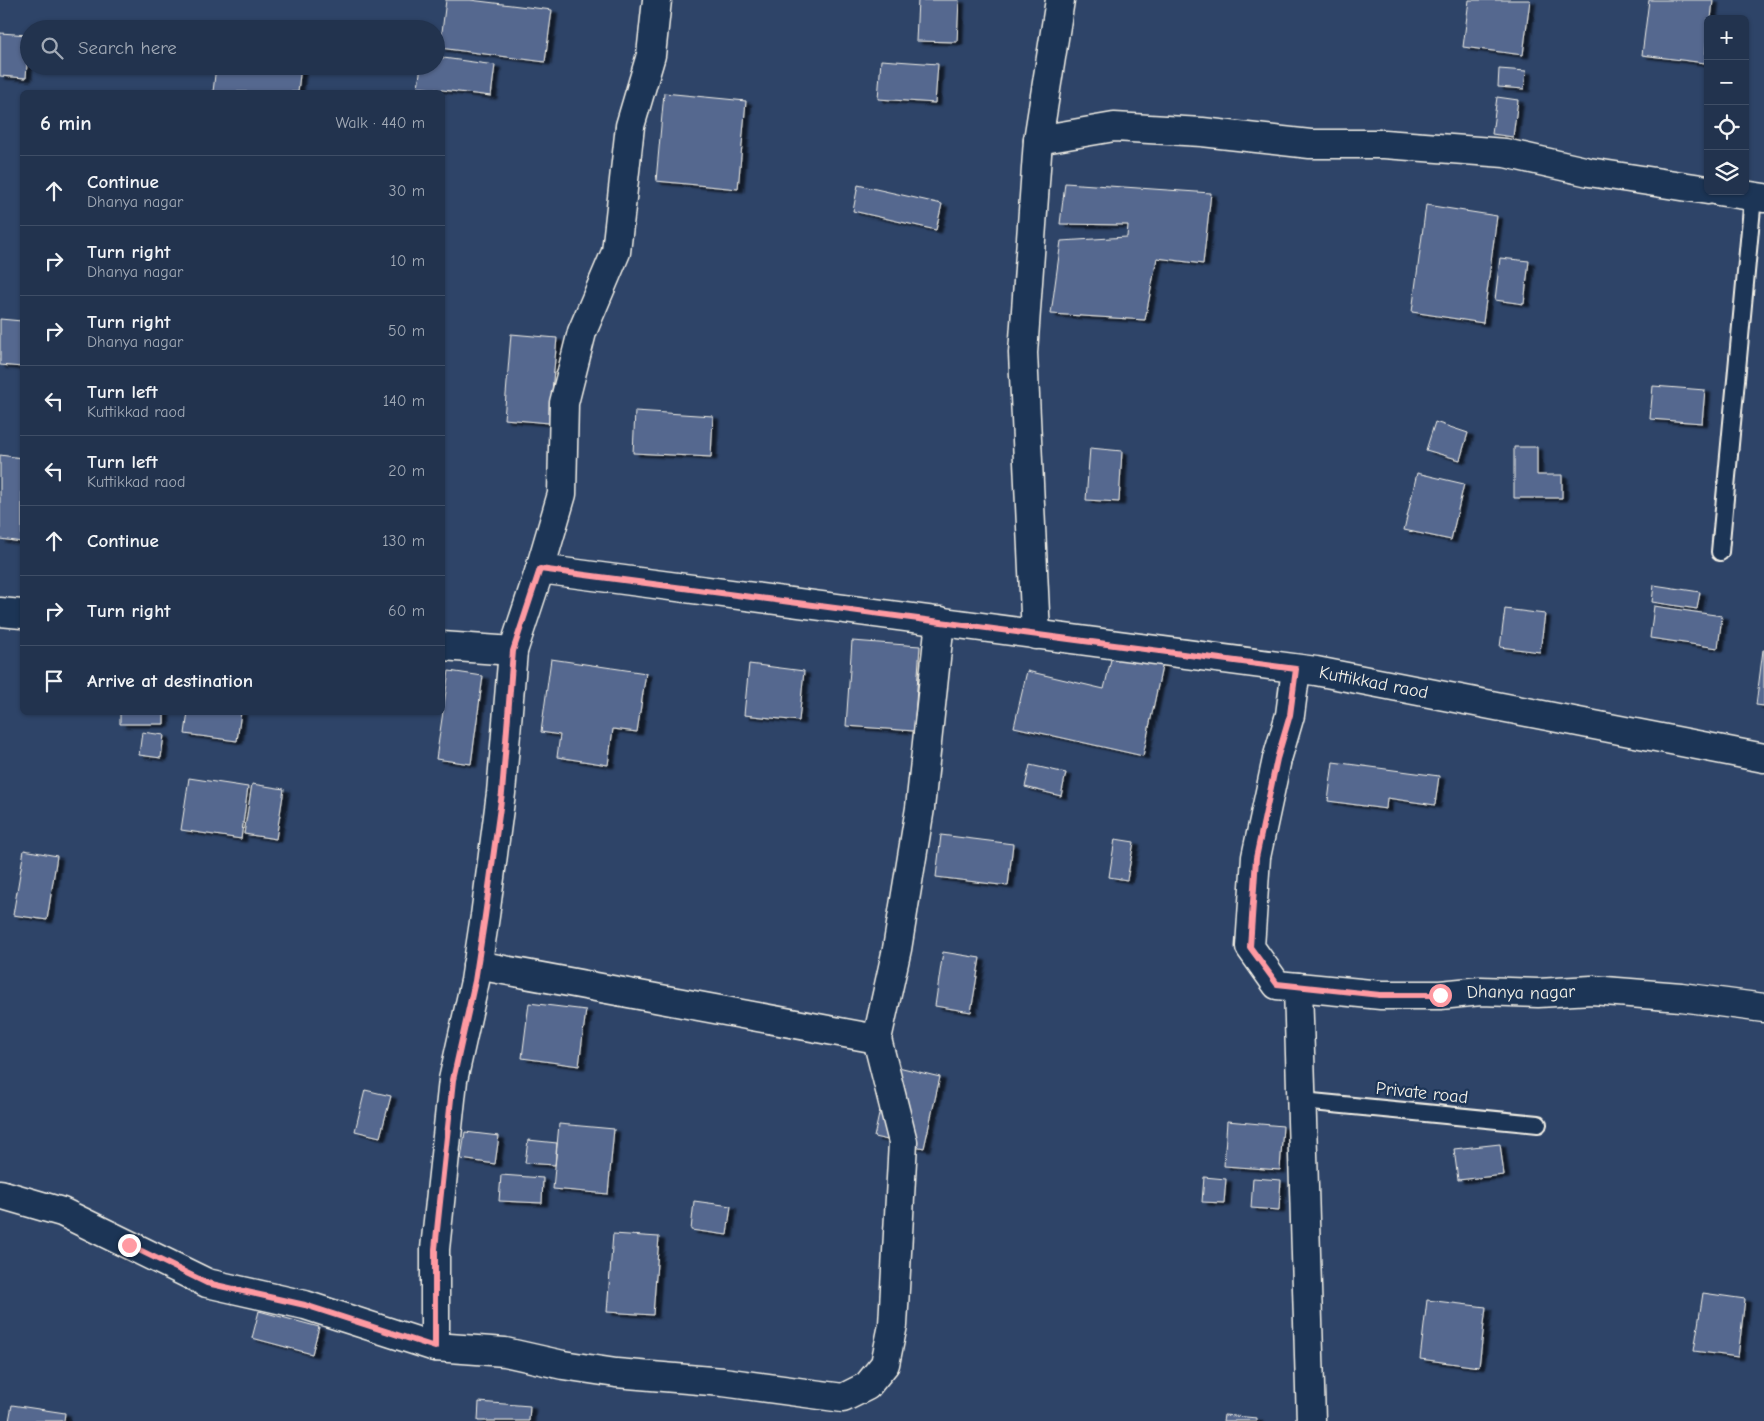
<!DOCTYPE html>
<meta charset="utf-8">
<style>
:root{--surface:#22334e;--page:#2a3b55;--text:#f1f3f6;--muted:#a2aab6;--line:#3f4e66}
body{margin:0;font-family:"Comic Neue",sans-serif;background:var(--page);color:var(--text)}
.controls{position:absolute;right:15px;top:15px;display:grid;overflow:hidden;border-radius:8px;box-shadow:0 1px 4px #0004}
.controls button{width:45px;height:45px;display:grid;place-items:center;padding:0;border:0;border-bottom:1px solid var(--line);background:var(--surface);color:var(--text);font:25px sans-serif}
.stop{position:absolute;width:15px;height:15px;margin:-11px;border:4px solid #ff9aa2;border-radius:50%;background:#fff}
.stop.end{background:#ff9aa2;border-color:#fff;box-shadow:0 1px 5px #0008}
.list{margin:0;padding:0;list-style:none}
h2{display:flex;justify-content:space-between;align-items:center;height:65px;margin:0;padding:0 20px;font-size:21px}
h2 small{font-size:16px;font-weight:400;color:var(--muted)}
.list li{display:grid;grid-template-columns:32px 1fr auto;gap:15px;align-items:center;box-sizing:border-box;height:70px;padding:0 20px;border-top:1px solid var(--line)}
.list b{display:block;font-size:19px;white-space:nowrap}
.list p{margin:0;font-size:16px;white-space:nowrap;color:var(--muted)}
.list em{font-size:16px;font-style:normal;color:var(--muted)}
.icon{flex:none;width:28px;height:28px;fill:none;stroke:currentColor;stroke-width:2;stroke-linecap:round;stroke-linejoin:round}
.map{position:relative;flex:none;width:1764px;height:1421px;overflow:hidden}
.search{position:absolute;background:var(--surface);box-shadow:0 1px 4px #0004;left:20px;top:20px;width:425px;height:55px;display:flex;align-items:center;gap:12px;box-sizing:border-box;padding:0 18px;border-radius:28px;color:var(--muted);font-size:19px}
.panel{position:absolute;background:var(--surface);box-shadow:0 1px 4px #0004;left:20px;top:90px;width:425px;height:625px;border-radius:8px}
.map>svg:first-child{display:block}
.building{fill:#54688f;stroke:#f4f1e8;filter:url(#shadow)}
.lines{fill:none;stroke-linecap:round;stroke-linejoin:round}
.service-casing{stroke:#f4f1e8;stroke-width:20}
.minor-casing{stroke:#f4f1e8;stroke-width:31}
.service{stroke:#1d3557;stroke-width:16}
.minor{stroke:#1d3557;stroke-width:28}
.route{stroke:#ff9aa2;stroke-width:6}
.labels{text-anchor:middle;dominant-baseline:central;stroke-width:4.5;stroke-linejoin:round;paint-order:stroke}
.street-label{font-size:18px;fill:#f4f1e8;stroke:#1d3557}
</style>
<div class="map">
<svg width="1764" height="1421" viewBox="0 0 1764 1421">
<defs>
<filter id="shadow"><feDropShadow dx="5.5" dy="3" stdDeviation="1" flood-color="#0009"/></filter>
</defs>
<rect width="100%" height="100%" fill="#2e4468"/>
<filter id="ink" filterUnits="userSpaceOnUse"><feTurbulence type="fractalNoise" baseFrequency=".02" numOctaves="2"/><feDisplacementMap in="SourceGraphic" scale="10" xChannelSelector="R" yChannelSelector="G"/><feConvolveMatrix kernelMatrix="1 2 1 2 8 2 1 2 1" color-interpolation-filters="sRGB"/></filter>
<g filter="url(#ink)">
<path class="building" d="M446,0H470L552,10L545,62L440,48Z
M918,0H959L957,42L916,41Z
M1469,0H1530L1523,55L1463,47Z
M1649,0H1713L1711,19H1708L1705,63L1642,55Z
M0,33L29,35L26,78L0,76Z
M436,57L495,65L491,96L418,87L421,66H436Z
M881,60L938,64L935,103L878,99Z
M216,66H301L298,92H213Z
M1499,69L1526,71L1524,89L1498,87Z
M664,93L746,101L738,189L656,181Z
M1497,97L1518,100L1513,137L1492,134Z
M1065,183L1211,193L1203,264L1157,258L1145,320L1051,314L1061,241L1127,237L1128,225L1060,224Z
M858,185L942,204L936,230L853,211Z
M1426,205L1497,216L1483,323L1412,312Z
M1500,258L1529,261L1524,304L1495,300Z
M0,319L22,321V367L0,365Z
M511,334L557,338L549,423L504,419Z
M1653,386L1705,390L1702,423L1650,419Z
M635,411L713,416L711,457L633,453Z
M1435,422L1468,433L1460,460L1426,450Z
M1514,447H1537V475H1562V498H1514Z
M1090,448L1122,451L1119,502L1086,500Z
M0,455L22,458V542L0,539Z
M1417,473L1464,484L1451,540L1404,530Z
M1654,585L1700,592L1697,609L1652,602Z
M1654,606L1722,616L1718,648L1650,638Z
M1505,609L1545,614L1540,652L1500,647Z
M852,641L920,646L914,731L846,726Z
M1763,650H1764V706L1756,705Z
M1113,651L1163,662L1143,756L1014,727L1027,671L1104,689Z
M551,659L646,673L637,732L613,729L608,765L557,757L560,735L541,732Z
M749,664L804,671L799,721L744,715Z
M449,671L483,676L471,764L436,759Z
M120,712H164V724H120Z
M188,712H241L237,741L185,734Z
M142,732L164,735L161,758L139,755Z
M1333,762L1439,776L1435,805L1387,798L1386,809L1328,801Z
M1030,765L1066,773L1061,796L1025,787Z
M189,778L248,787L241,839L181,830Z
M252,784L284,789L276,839L244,834Z
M941,835L1013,844L1008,886L936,877Z
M1115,839L1134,842L1127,880L1109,877Z
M24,850L57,856L47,920L13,915Z
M943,952L980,958L971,1012L935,1006Z
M529,1003L586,1010L579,1066L522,1058Z
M890,1065L940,1077L924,1148L874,1137Z
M365,1090L391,1096L380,1137L355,1131Z
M1227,1121L1283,1126L1280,1170L1224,1166Z
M559,1124L614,1129L608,1194L553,1189Z
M465,1132L499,1136L495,1164L461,1159Z
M528,1140L557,1143L555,1165L525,1163Z
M1500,1144L1504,1175L1458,1180L1454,1149Z
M501,1175L543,1178L542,1203L499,1201Z
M1204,1177L1226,1179L1224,1203L1202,1202Z
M1253,1178L1281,1180L1279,1210L1251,1208Z
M694,1201L731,1206L727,1235L691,1230Z
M613,1234L659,1237L653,1315L607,1312Z
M1703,1293L1745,1299L1738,1357L1694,1351Z
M1427,1300L1486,1307L1479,1367L1420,1359Z
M259,1311L319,1327L312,1354L252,1338Z
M479,1402L530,1406L529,1421H478Z
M12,1405L65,1413L64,1421H9Z
M1224,1415L1257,1418V1421H1223Z"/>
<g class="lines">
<g class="service-casing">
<path id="service" d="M1720,552L1753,197
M1302,1101L1538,1124"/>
</g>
<g class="minor-casing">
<g id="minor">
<path d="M1038,140L1114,127L1202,132L1310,144H1384L1505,153L1589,172L1708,190"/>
<path d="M1718,191L1764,198"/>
<path d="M540,569L562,494L564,403L582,332L616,252L630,126L651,55L657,0"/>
<path d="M0,612L22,614"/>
<path d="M1036,635L1023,353L1038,140L1060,0"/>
<path id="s1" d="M442,646L513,651L540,569L1316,671L1764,758"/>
<path id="s2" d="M1296,669L1290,715L1277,759L1256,857L1250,947L1277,985L1381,995H1440L1481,991L1538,993L1592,990L1681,997L1764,1008"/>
<path d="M477,965L877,1039"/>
<path d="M1298,987L1311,1421"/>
<path d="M0,1194L62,1212L207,1283L305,1305L435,1347L505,1352L563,1365L616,1373L723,1382L843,1398L867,1386L885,1364L893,1325L903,1142L877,1039L897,949L920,808L940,621"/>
<path d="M435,1347V1249L453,1080L475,981L485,916L501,793L513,651"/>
</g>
</g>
<use href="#service" class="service"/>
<use href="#minor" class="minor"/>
</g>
</g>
<g class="lines" filter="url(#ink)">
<path class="route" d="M129,1245L207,1283L305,1305L435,1347V1249L453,1080L475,981L485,916L502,793L513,651L540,569L1296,669L1290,715L1277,759L1256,858L1250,947L1277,984L1380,995H1440"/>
</g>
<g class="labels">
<g class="street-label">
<text stroke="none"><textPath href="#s1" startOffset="999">Kuttikkad raod</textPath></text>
<text stroke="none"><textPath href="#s2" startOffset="574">Dhanya nagar</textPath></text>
<text transform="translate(1422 1093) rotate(6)">Private road</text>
</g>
</g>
</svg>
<div class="controls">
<button>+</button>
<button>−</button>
<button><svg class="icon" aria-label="locate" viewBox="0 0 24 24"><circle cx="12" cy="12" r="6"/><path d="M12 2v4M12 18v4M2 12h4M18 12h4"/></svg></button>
<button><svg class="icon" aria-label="layers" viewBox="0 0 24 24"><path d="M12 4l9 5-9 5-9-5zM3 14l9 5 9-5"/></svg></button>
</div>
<div class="stop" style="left:1440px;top:995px"></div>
<div class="stop end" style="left:129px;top:1245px"></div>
<div class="search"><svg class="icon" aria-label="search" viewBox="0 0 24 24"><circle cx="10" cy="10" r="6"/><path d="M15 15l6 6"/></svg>Search here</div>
<section class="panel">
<h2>6 min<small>Walk · 440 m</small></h2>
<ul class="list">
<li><svg class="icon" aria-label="ahead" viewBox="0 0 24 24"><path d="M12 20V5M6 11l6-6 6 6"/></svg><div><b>Continue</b><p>Dhanya nagar</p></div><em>30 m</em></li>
<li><svg class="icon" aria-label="right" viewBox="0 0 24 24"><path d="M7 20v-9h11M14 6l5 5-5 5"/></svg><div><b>Turn right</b><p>Dhanya nagar</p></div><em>10 m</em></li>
<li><svg class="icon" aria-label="right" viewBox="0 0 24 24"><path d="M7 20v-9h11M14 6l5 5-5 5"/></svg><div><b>Turn right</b><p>Dhanya nagar</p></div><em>50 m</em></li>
<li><svg class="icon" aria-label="left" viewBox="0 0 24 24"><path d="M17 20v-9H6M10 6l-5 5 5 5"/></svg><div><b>Turn left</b><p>Kuttikkad raod</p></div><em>140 m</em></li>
<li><svg class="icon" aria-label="left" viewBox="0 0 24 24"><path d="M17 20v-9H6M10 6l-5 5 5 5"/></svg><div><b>Turn left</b><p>Kuttikkad raod</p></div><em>20 m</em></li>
<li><svg class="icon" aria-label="ahead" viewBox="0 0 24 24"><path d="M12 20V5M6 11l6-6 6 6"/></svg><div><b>Continue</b></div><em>130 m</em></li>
<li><svg class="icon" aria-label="right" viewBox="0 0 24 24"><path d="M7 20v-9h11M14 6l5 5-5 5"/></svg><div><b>Turn right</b></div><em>60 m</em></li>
<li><svg class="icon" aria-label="arrive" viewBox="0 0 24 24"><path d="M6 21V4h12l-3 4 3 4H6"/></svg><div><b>Arrive at destination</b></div></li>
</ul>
</section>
</div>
